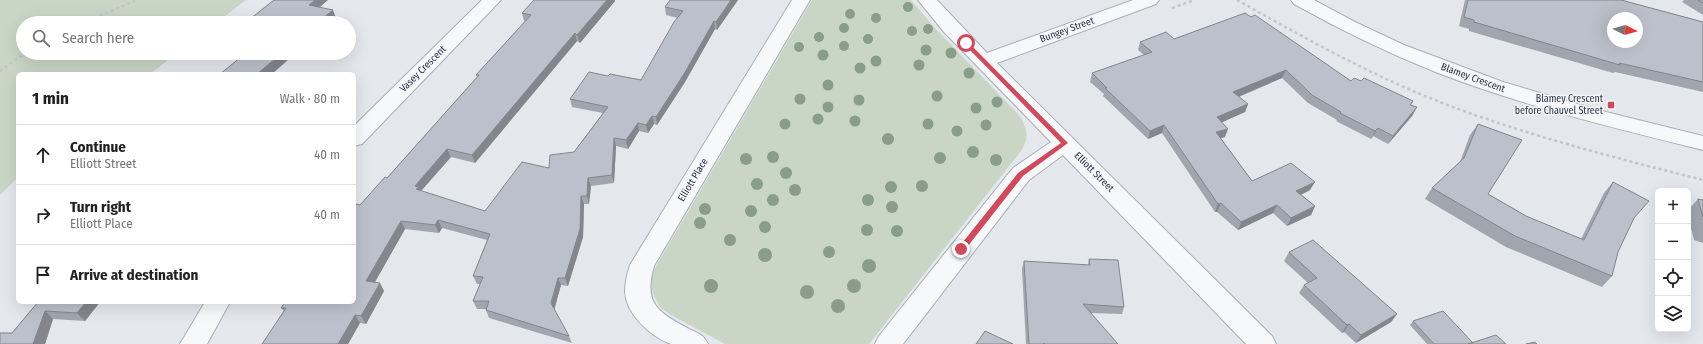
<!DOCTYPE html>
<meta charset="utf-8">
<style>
:root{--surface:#fff;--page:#f2f2f2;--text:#222;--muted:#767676;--line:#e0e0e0}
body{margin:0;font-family:"Fira Sans Condensed",sans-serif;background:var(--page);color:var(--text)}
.controls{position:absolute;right:12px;bottom:12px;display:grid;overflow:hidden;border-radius:6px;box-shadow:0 4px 16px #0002}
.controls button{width:36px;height:36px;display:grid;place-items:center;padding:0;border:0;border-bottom:1px solid var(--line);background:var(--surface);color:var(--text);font:20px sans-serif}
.compass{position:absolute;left:1607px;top:12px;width:36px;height:36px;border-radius:50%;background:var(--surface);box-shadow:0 4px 16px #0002;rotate:96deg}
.stop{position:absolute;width:12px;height:12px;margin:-9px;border:3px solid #d1495b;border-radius:50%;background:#fff}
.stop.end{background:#d1495b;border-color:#fff;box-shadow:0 1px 4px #0008}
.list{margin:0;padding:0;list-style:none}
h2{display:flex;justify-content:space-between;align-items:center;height:52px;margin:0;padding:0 16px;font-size:17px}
h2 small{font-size:13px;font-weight:400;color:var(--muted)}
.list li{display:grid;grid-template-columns:26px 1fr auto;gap:12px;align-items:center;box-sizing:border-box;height:60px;padding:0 16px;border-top:1px solid var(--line)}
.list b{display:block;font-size:15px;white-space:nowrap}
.list p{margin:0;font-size:13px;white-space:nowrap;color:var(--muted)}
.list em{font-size:13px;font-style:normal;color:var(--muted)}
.icon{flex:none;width:22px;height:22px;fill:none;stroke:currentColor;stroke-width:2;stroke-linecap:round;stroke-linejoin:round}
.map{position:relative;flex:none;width:1703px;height:344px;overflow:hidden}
.search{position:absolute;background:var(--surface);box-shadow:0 4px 16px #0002;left:16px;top:16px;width:340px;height:44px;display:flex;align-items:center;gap:10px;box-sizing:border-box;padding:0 14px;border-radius:22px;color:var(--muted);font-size:15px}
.panel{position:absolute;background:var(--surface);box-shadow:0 4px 16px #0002;left:16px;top:72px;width:340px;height:232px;border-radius:6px}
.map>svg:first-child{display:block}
.green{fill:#c9d6c5}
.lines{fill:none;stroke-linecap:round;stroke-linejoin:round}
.minor-casing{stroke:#a9aeb7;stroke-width:2}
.tertiary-casing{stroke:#a9aeb7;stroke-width:2}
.path{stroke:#c2c5cb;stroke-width:2.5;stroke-dasharray:3 3;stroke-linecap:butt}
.minor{fill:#f7f8fa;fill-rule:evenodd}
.tertiary{fill:#f7f8fa;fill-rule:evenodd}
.tree{fill:#899d89}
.wall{fill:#a1a5ae}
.shaded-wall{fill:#83868d}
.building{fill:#bbc0ca;stroke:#83868d;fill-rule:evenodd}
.route{fill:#d1495b}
.poi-dot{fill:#d1495b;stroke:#f4f6f9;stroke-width:1.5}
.labels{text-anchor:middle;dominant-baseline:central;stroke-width:3;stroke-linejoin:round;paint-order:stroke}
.street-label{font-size:10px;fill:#2b3445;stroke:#f4f6f9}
.poi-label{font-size:10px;fill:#2b3445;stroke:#f4f6f9;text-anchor:end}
</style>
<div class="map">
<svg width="1703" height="344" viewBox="0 0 1703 344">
<rect width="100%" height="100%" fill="#e4e7ec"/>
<path class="green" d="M0,0H246L216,23H23V53H177L150,74H18V177L0,195Z
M812,0H911L934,27L1018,114C1027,126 1030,138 1021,151L869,344H725L671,315L660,307L653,293L651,281L652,273Z"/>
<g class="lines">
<g class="minor-casing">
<path id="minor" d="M482,0H501L362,144L354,146V126Z
M792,0H810L654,266C643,304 658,312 689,329C698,333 704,335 708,344C697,344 681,344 671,344C651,337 626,314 625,292C625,283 627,274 630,265Z
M918,0H937L987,53L1133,0H1159L1156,4L997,63L1272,336L1276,344H1246L1063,155L1029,180L903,344H875L879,336L1013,168L1051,142L944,32Z
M205,302H230L207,344H180Z"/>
</g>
<g class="tertiary-casing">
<path id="tertiary" d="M1291,0H1314L1355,22L1404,45L1503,82L1598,110L1703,136V150C1614,128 1524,106 1438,73C1388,53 1341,30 1294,4Z"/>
</g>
<path class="path" d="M1237,0C1305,38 1372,76 1445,104C1529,136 1616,158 1703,180
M1172,8L1194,0
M83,23L137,0
M0,71L25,53"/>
<use href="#minor" class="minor"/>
<use href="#tertiary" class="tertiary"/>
</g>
<g class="tree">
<circle cx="908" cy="7" r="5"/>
<circle cx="850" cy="14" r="5"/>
<circle cx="876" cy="18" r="5"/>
<circle cx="844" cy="28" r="5"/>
<circle cx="928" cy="29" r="5"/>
<circle cx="912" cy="31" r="5"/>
<circle cx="819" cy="37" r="5"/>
<circle cx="868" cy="39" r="5"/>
<circle cx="844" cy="46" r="5"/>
<circle cx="799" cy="47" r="5"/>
<circle cx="926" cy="50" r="5.5"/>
<circle cx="951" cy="53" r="5.5"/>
<circle cx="823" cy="55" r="5.5"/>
<circle cx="876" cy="61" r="5.5"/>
<circle cx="919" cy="65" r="5.5"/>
<circle cx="860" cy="68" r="5.5"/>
<circle cx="969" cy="73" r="5.5"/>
<circle cx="828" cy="85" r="5.5"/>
<circle cx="937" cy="96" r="5.5"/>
<circle cx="800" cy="99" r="5.5"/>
<circle cx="859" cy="100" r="5.5"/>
<circle cx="997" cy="102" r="5.5"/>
<circle cx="828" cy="107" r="5.5"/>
<circle cx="976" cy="108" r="5.5"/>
<circle cx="818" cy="119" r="5.5"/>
<circle cx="855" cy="121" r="5.5"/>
<circle cx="785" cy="124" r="5.5"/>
<circle cx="928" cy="124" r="5.5"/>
<circle cx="986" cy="125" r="5.5"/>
<circle cx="957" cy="131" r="5.5"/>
<circle cx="888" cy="139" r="6"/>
<circle cx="973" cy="152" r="6"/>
<circle cx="773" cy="157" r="6"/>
<circle cx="940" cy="158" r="6"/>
<circle cx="746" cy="159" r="6"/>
<circle cx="996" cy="160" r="6"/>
<circle cx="786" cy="173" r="6"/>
<circle cx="757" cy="184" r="6"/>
<circle cx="922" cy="186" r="6"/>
<circle cx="891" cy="187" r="6"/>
<circle cx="795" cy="190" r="6"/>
<circle cx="773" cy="200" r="6"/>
<circle cx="868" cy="200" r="6"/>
<circle cx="892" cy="207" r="6"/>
<circle cx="705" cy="209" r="6"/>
<circle cx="751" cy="211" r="6"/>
<circle cx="700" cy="223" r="6"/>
<circle cx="765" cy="227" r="6"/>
<circle cx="867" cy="230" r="6"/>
<circle cx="897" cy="231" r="6"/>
<circle cx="730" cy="240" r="6"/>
<circle cx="829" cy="252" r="6"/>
<circle cx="765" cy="255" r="7"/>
<circle cx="869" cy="266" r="7"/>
<circle cx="711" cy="286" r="7"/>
<circle cx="854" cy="286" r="7"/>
<circle cx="807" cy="292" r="7"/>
<circle cx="838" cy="306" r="7"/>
</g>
<path class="wall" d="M670,0H738L717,30L715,29L685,82L657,125L654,124L648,133L639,131L628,149L616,146L614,183L591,186L589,204H584L583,237L568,286L561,285L554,309L569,336L572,343L489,318L486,310V309H477L473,301L480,284H477L473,276L487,240L442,228L439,233L405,229L375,282L384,291L366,324L360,323L348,344H262L284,311L281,308L354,302L360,205L387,178L477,77L476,75L525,21H524L522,13L615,1L580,43L577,41L475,163L451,157L421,191L485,211L574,152L603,113L572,107L570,99L608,76L641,80L678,18L666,15L665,7Z
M1465,0H1621L1703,22V92L1615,72L1613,73L1469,31V29L1459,26Z
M1684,0H1703V15L1682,2Z
M1251,17L1351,81H1361L1413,101L1411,105L1417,107L1412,116L1388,144L1373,136L1371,139L1336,121L1337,120L1308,103L1282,78L1239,97L1248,104L1245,112L1221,122L1225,137L1221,138L1252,181L1310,190L1301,195L1315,206L1311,215L1287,226L1273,213L1238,230L1217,212H1215L1162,133L1148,139L1103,96L1104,94L1090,82L1092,73L1144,55L1138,50L1140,42L1174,39Z
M1478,124L1488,194L1526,216L1581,239L1604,193L1613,182L1634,218L1618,252L1612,276L1602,287L1506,247L1425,199L1432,188L1460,162L1470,135Z
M1698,199L1703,200V243L1694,240L1688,217V210Z
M1289,252L1397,314L1391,322L1356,343L1344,332L1342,333L1299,293L1304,285L1308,283L1284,261Z
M1089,259L1124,307L1122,314L1090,313L1118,344H1026L1022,269L1024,261L1088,265Z
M38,302H100L85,321L53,319L45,344H0L12,333Z
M1413,321L1473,343L1506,344H1427L1410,325Z"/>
<path class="shaded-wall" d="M315,0H328L313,13L309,5Z
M607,0H615V1L580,43L577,35Z
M731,0H738L717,30L716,22Z
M333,10L336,18L330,23H317Z
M714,21L715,29L685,82L657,125L656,117Z
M575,33L577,41L475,163L472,155Z
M282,53H296L272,74H257Z
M1286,70L1282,78L1230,100L1233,92Z
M1248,104L1245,112L1214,126L1217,117Z
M1417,107L1412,116L1388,144L1393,136Z
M652,116L654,124L648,133L646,125Z
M638,123L639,131L628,149L626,140Z
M1164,125L1162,133L1148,139L1150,131Z
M1378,128L1373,136L1371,139L1375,131Z
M1228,129L1225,137L1213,140L1216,132Z
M614,138L616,146L614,183L612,175Z
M447,149L451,157L421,191L423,195L417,189L415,186Z
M588,178L591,186L589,204L587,196Z
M1315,182L1310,190L1292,199L1296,191Z
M581,196L584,204L583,237L568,286L565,278Z
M1221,203L1217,212H1215L1218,204Z
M1277,205L1273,213L1238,230L1241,222Z
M1315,206L1311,215L1287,226L1291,218Z
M438,220L442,228L439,233L435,225Z
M401,221L405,229L371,289L366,281Z
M558,278L561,285L554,311L551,303Z
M380,283L384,291L366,324L361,316Z
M86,302H100L85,321L77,313Z
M45,311L53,319L45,344H33Z
M1397,314L1391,322L1356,343L1361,335Z
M355,315L360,323L348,344H338Z
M1349,324L1344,332L1342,333L1347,325Z"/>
<path class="building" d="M274,0H315L309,5L333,10L317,23H245Z
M534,0H607L577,35L575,33L472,155L447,149L415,186L419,187L416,189L485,211L522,162L549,168L550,155L574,152L608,107L570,99L589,72L608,76L610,74L641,80L674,22L683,11L665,7L670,0H731L716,22L714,21L684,74L656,117L652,116L646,125L638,123L626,140L614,138L612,175L588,178L587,196H581L580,229L565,278H558L551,303L569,336L486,310L489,301H473L483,277L473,276L490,234L438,220L435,225L401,221L366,281L380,283L361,316L355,315L338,344H262L286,308H281L285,302H354V208L356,204L360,205L385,177L387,178L479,75H476L531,15L522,13Z
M1468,0H1621L1703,22V82L1619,63L1620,65L1474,22V20L1464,17ZM1613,18H1637V42H1613Z
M1698,0H1703V3Z
M1245,13L1251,17L1255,15L1351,81L1354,78L1361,81L1364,78L1413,101L1410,105L1417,107L1393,136L1378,128L1375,131L1340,113L1341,112L1312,95L1286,70L1233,92L1248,104L1217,117L1228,129L1216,132L1252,181L1291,163L1315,182L1296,191L1315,206L1291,218L1277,205L1241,222L1221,203L1218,204L1164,125L1150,131L1105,88H1107L1092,73L1152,52L1140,42L1166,32L1174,39Z
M246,53H282L257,74H220Z
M1478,124L1522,140L1488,194L1526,216L1584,240L1613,182L1649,201L1634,218L1618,252L1612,276L1515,236L1432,188L1464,158Z
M1698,199L1703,200V217Z
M1313,240L1397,314L1361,335L1349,324L1347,325L1304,285L1317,278L1289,252Z
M1089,259L1118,260L1124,307L1083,304L1118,344H1045L1044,343L1043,344H1029L1024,261L1090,265Z
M38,302H86L77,313L45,311L33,344H0V333H12Z
M1443,311L1473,343L1468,344H1434L1413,321Z
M985,331L1013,344H976Z
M1496,335L1506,344H1468Z
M1535,342L1537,344H1526Z"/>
<path class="route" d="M964,42H968L1068,143L1023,176L964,251H959V247L1018,173L1061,143L964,44Z"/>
<rect class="poi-dot" x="1607" y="101" width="8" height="8" rx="2"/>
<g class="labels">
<g class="street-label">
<text transform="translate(1067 30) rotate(-20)">Bungey Street</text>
<text transform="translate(423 69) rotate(-45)">Vasey Crescent</text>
<text transform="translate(1473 78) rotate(20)">Blamey Crescent</text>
<text transform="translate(1094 172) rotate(45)">Elliott Street</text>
<text transform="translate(693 180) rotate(-59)">Elliott Place</text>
</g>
<g class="poi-label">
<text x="1603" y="99">Blamey Crescent<tspan x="1603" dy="12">before Chauvel Street</tspan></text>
</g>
</g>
</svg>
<div class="controls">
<button>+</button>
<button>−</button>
<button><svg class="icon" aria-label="locate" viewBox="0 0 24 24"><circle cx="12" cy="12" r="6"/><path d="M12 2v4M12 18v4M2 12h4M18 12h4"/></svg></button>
<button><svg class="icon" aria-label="layers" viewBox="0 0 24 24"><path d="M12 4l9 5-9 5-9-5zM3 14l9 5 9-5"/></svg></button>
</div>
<svg class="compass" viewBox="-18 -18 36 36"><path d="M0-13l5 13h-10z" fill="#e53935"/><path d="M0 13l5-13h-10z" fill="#767676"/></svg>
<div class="stop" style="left:966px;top:43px"></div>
<div class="stop end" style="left:961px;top:249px"></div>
<div class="search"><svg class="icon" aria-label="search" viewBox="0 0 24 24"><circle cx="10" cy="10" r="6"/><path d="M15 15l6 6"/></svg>Search here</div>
<section class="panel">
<h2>1 min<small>Walk · 80 m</small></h2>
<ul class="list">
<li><svg class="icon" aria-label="ahead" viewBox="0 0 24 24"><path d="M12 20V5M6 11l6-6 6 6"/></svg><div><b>Continue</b><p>Elliott Street</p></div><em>40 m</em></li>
<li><svg class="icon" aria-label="right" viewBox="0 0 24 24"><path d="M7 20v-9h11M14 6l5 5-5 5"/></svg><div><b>Turn right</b><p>Elliott Place</p></div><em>40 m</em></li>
<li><svg class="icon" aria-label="arrive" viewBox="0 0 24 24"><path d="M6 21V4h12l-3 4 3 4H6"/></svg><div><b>Arrive at destination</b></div></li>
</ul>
</section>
</div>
